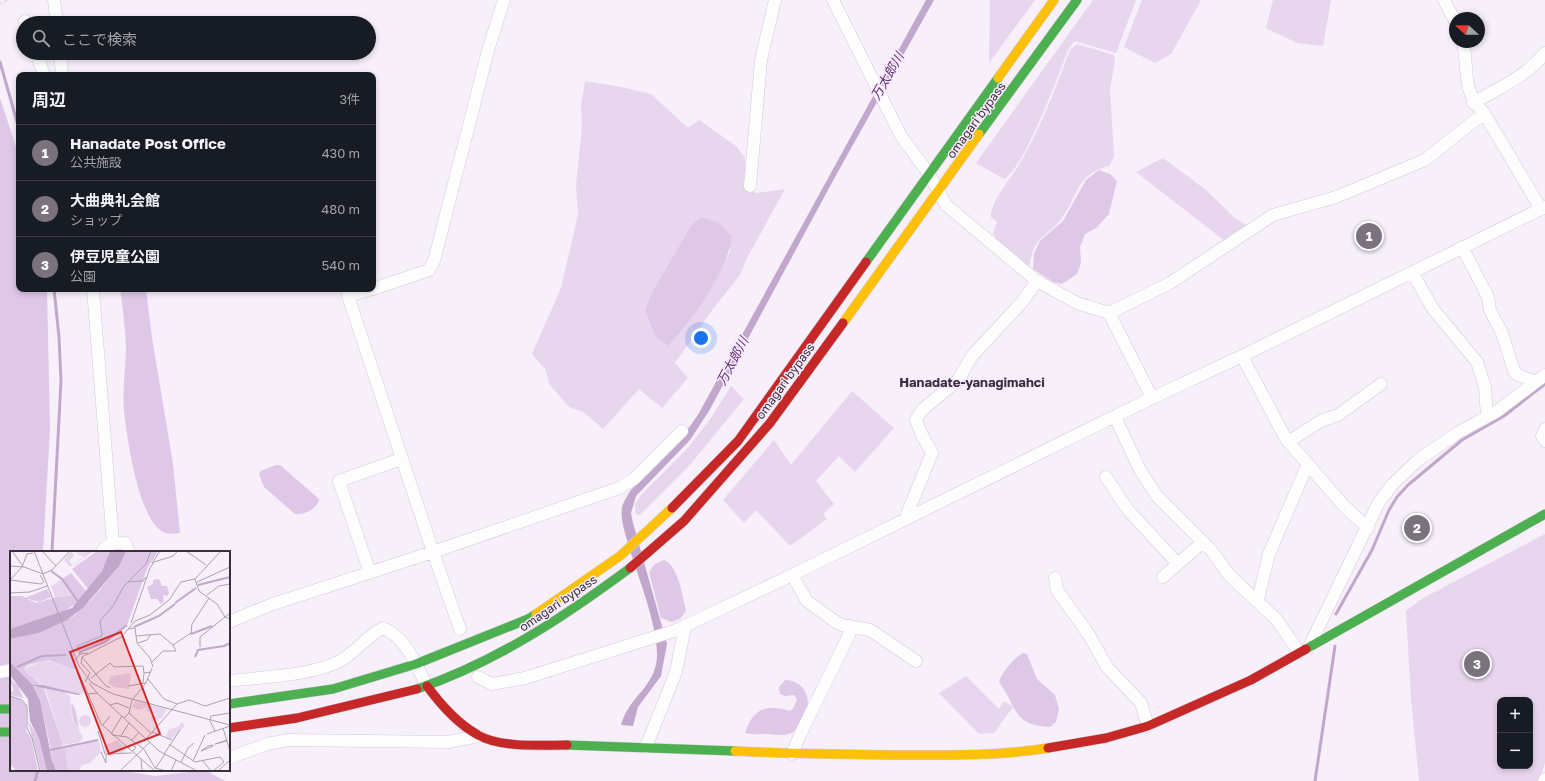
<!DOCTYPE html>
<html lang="ja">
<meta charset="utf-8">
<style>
:root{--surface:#171b24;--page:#20242c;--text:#f1f3f6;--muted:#9ea1a6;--line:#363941;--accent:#7b727e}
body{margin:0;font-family:"Golos Text","Noto Sans JP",sans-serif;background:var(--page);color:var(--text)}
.controls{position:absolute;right:12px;bottom:12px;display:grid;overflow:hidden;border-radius:8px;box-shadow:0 2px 6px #0003}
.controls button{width:36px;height:36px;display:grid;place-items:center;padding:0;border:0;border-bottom:1px solid var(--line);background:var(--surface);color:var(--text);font:20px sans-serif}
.compass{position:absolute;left:1449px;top:12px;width:36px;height:36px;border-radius:50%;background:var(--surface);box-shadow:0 2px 6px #0003;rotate:291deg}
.you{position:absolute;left:701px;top:338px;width:14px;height:14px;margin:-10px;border:3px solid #fff;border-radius:50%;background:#1a73e8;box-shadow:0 0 0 6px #1a73e833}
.badge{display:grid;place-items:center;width:26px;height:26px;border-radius:50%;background:var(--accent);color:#fff;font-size:13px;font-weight:700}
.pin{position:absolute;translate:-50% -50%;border:2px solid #fff;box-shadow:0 1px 4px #0006}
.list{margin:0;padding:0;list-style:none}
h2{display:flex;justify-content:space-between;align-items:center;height:52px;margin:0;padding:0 16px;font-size:17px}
h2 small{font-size:13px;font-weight:400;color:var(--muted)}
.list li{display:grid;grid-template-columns:26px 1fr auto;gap:12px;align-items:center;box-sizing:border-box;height:56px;padding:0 16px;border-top:1px solid var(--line)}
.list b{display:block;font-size:15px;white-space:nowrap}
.list p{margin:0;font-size:13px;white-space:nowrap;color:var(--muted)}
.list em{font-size:13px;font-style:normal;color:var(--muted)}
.icon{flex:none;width:22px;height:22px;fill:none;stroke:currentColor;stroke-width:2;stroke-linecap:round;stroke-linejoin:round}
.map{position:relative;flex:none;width:1545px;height:781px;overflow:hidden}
.search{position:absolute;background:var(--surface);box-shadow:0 2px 6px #0003;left:16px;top:16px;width:360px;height:44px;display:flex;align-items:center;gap:10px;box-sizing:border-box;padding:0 14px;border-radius:22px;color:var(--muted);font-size:15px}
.panel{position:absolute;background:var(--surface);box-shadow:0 2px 6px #0003;left:16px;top:72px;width:360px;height:220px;border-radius:8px}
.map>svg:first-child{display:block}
.green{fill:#e8d5ee;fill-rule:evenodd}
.forest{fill:#dfc7e8}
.water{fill:#c2a7cc}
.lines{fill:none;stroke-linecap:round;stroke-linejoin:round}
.stream{stroke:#c2a7cc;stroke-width:3}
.street-casing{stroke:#d2cad5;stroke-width:13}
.fast-casing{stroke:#d2cad5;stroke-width:10}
.slow-casing{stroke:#d2cad5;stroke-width:10}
.jam-casing{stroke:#d2cad5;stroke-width:10}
.street{stroke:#fefdfe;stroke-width:12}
.fast{stroke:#4caf50;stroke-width:9}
.slow{stroke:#ffc107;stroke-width:9}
.jam{stroke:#c62828;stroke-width:9}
.rail-casing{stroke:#d9d6da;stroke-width:4.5}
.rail{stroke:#f9ebfe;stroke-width:3;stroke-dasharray:9;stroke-linecap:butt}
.labels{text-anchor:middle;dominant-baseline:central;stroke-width:3;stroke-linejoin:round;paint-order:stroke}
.street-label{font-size:12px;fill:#382f3b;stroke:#f9ebfe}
.water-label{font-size:13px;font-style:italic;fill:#5f316f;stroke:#f9ebfe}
.neighbourhood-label{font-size:13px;font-weight:bold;fill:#382f3b;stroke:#f9ebfe}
.inset-river{fill:none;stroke:#c2a7cc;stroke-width:2}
.inset-road{fill:none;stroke:#aba2ae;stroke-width:1}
.view{fill:#d62828;fill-opacity:0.15;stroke:#d62828;stroke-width:2}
.inset-edge{fill:none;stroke:#382f3b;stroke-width:2}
</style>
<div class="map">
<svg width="1545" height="781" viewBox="0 0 1545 781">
<rect width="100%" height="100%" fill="#f7effa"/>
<path class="green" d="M990,0H1035L989,63Z
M1093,0H1136L1116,53L1075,41L1069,48C1059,73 1024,169 1004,179L976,163Z
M1142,0H1201L1171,54L1155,63L1124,47Z
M1273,0H1331L1323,46L1297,43L1266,28Z
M1077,44L1114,55L1115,59L1110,90L1114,157L1109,166C1076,173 1078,197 1061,219C1047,237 1033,237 1030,264L1026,267L998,241L993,234L997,222L991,217C990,204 1007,183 1015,171C1039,133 1054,92 1070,50Z
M585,81L621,87L651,94L688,128L699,120L736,146L745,158V187L756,193L785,189L747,258L740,275L713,309L675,363L688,378L662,408L639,389L603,429L583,412L569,407L550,385L545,369L532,354L561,288L578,215L576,185L582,127L581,105ZM691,226L731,249C713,284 696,319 668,346L645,310L652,292Z
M1163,158L1206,190L1235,218L1247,225L1225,241L1136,172Z
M731,386L744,399L689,466L640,515L636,514L635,504L641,495L687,449L711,418Z
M852,391L894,428L855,472L839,456L816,481L834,504L823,514L827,519L790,546L756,510L744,523L723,500L774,440L791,465Z
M1545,534V763L1539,781H1419L1411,699L1406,611L1423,598ZM1500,700H1530V766H1500Z
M966,676L999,709L1004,701L1013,707L994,733L979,734L939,693Z"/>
<path class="forest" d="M0,98L19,156V289H47L50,429L43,552H11V770H117L156,776L205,770L225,781H0Z
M1099,170L1110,174L1117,181L1109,214L1096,228L1085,234L1080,247L1081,263L1077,274L1062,284L1053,282L1033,269L1034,254L1040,241L1063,221L1086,180Z
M701,217L717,222L732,236C728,270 692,322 668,346L656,337L645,310L652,292L691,226Z
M120,289H146L152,338L173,464L180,533C172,534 166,535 160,530C138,513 127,439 124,411C122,390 126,368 126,347C125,327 123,308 120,289Z
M276,465H280L319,499C318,509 304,515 295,514L264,487L259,474L261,471Z
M664,560C679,566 682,596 686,610L681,618L672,622L661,618L649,572L655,564Z
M1023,653L1027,654L1037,679L1055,695L1059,709L1056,722L1050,727C1012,725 1018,708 999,682C1002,672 1014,658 1023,653Z
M785,680C819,681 812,730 785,735C779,736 772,734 767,734C760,734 752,735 745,733C753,709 766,703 790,711L794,707L797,699L794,695L785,696L780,694L779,687Z"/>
<path class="water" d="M926,0H934L835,177L709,411L690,440L636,496L631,513L633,523L667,644L661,676L638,707L633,726L621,725C628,697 656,687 657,656C658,627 638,576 629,547C626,535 620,520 622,508C623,502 627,497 630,491C655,466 680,443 699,413Z"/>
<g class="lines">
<path class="stream" d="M0,62L19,129
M52,552L61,381L59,337L54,289
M1336,614L1372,550L1389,510L1397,497L1408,485L1462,440L1504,416L1545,384
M35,781L38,770
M1315,781L1335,646"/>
<g class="street-casing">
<path id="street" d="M54,0L57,23
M833,0L901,136L929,174L946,205L1037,281L1077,303L1109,313L1170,283L1273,215L1336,197L1425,160L1484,113
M1444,0L1455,21
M25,21L26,23
M1463,42C1469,71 1461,90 1484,113L1541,209
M36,53L44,75
M60,53L62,75
M1473,103C1499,88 1527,76 1545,53
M750,186L761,60L775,0
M1462,247L1488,297L1490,310L1502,333L1514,371L1518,375L1536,382
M1412,272L1433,309L1477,362L1485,387L1487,417
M93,289L113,543
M372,289L348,296L433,552L460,629
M373,289L429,270L434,261L489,47L504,0
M1109,313L1152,398
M1242,356L1286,439L1344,506L1368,528
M1115,417L1140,470L1157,496L1211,550L1229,575L1276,619L1299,652
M1545,429L1542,436L1545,441
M1288,442L1321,421L1338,415L1381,384
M1106,477L1128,510L1178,564
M905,519L932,453L922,435L916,420L922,410L958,380L972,356L1022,302L1037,281
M102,552C107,543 115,543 125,543L129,552
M370,573L339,481L401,459
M792,575L807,601L833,620L842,625L870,630L916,661
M1163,577L1203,542
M1055,578L1057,590L1089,635L1107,667L1141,703L1148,726
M1258,600L1269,554L1307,466
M229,622L270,605L433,552L619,488L634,479L682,431
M1309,647L1379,502L1392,485L1418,460L1459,432L1496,412L1545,375
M0,672L11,670
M478,677L492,684L525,678L674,631L685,626
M229,681C262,677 311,676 340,661C356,652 367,636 383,628C406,637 416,665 427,686
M646,747L676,672L685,626L792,575L1152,398L1242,356L1545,207
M792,754L800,735L849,635L850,627
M229,758L267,744L288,740L448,742L479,736
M1544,781L1545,779"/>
</g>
<g class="fast-casing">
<path id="fast" d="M979,134L1077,0
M866,262L998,78
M1306,649L1545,514
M417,689C496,662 564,617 630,568
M229,704L333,689L416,664L528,619L536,614
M0,709H11
M0,732H11
M567,745L735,751"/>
</g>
<g class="slow-casing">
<path id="slow" d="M998,78L1054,0
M843,323L979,134
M536,614L620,556L672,508
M735,751C790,754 846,754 902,755C950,755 1000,756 1048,748"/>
</g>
<g class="jam-casing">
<path id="jam" d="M672,508L738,441L866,262
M630,568L684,521L770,423L843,323
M427,686C441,705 458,724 478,735C500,748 542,745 567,745
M229,728L297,718L417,689
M1048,748L1106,738L1148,726L1251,680L1306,649"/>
</g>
<use href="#street" class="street"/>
<use href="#fast" class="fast"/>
<use href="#slow" class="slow"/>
<use href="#jam" class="jam"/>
<g class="rail-casing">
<path id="rail" d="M0,2L5,0"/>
</g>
<use href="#rail" class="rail"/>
</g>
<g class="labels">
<g class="street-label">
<text transform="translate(976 120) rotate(-54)">omagari bypass</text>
<text transform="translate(785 381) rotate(-54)">omagari bypass</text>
<text transform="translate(558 603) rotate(-34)">omagari bypass</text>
</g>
<g class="water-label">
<text transform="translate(887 76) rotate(-60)">万太郎川</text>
<text transform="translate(732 361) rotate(-62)">万太郎川</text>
</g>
<g class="neighbourhood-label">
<text x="972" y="382">Hanadate-yanagimahci</text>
</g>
</g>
<g transform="translate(10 551)">
<rect width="220" height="220" fill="#f7effa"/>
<path d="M61,0L64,4L59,10L62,14L74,6L66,2L84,0L60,16L54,9ZM52,28L65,44L45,46L41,35ZM35,109L62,117L67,121L74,141L69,143L32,134L13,118ZM121,122L119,138L104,136L98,132L101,125ZM35,137L54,141L60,145L62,168L73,186L70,191L53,194ZM125,150L157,158L156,160L152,167L142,170L141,165L148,164L137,160L136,156L129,159L122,156ZM69 170a6 6 0 1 1 12 0a6 6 0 1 1-12 0ZM172,171L175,175L162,188L156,186L158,179L168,176ZM107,189L115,197V202L95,203L94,195ZM86,190L89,191L91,201L80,212L71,215L70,220H58L55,196Z" fill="#e8d5ee"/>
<path d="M87,0H100L92,20L79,39L62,18ZM116,0H148L137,18L117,74L97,90L63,102L66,119L38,109L18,114L13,118L31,134H23L0,111V88L29,82L64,65L81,49L110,14ZM61,22L77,41L69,50L52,62L0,78V45H12L26,52L47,46L64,44L52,28ZM149,28L152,35H157L159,42L157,45L153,44L154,50L151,53L147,48H141L137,36L143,33V29ZM37,38L41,46L29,51L15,47ZM0,127L8,135L13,147L0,144V139L4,141ZM33,135L53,194L44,199H41L30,149L24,136ZM0,145L10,149L16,154V180L21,187L28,220H7L0,213ZM63,153L66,161L69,179L63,168L61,154ZM18,170L29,188L37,220H31ZM47,197H55L58,220H46L43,212L41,200Z" fill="#dfc7e8"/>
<path d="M100,0H116L110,14L73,57L57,69L29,82L0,88V78L62,57L92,20ZM0,111L23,134H33L70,143L76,142L68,144L23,135L30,149L42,209L46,220H37L29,188L20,170L18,148L0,124Z" fill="#c2a7cc"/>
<path class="inset-river" d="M41,20L52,28L69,52M188,34L220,26M165,52L186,37M124,76L149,65L165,53M181,83L202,75M70,101L95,91L117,74M185,106L188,99L214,95L220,92M7,116L32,105L56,104M40,199L88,189"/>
<path class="inset-road" d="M2,0L12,14M24,0L69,115L82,132L103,143L220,174M32,0L46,15M176,0L196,14M142,12L150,0M0,15L14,16L33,23M33,23L42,19L60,0M185,28L189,40L207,53L215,66L220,68M0,29L31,33L34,31L30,24M0,29L12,16L17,3L23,2M118,31L133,30L136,26M187,31L220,16M0,42L20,41L37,35M197,44L209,35L220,33M121,72L140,17L144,11L163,5L168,0M118,78L125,77L126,85L150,83L163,94L166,100H153L142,111M114,83L125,70L140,64L159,49L171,31L185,28L211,0M126,85L127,92L140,107L143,116M128,92L137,89L141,83M163,94L181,82L182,73L199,47M190,96V86L220,62M78,102L70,103L67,95L92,85L90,70L103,55L114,35L136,13L141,0M70,103L64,111L91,173L145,220M72,106L113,85M72,106L95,134L100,137M72,106L71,112L80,122L75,131M81,127L100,112L104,116L133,115L134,122M79,132L87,142M133,132L134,122L141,121M118,135L136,132M78,143L87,142L149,200L187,220M0,145L12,149L17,155V177L22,187L30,220M167,153L179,149L195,155L220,147M100,154L107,152L119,157M119,162L141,182M114,167L119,162L122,149L136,132L142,117M92,175L100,165M213,177L220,200M88,180L95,203M205,180L200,170L201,165L220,162M142,181L162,189M101,183L112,165M197,183L220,175M102,184L117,186L134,198L145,217L156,220M111,185L119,172M136,188L167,153L154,148L138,128M217,189L205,193L217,190M121,190L129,181M159,193L185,211L210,206L214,211L203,220M203,194V195L191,200L198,195ZM118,198L121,194L126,196L122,201M91,201L96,212V203L122,202M154,203L170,179M131,208L132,220M183,210L195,184M193,210L201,220M171,211L178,197L184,192M145,218L155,203M110,220L140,191M161,220L166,209M208,220L220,209"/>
<path class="view" d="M111,81L150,183L99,203L60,101Z"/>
<rect width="220" height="220" class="inset-edge"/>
</g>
</svg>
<div class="controls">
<button>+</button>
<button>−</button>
</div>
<svg class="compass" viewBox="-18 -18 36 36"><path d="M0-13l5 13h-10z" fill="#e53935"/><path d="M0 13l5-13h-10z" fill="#9ea1a6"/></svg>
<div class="you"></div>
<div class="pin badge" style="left:1369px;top:236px">1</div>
<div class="pin badge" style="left:1417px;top:528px">2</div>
<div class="pin badge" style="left:1477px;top:664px">3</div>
<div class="search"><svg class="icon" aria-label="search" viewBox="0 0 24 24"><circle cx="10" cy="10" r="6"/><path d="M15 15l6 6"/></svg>ここで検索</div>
<section class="panel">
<h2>周辺<small>3件</small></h2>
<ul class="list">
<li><span class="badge">1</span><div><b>Hanadate Post Office</b><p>公共施設</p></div><em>430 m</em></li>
<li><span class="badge">2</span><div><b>大曲典礼会館</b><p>ショップ</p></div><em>480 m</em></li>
<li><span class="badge">3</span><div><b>伊豆児童公園</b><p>公園</p></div><em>540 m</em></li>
</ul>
</section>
</div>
